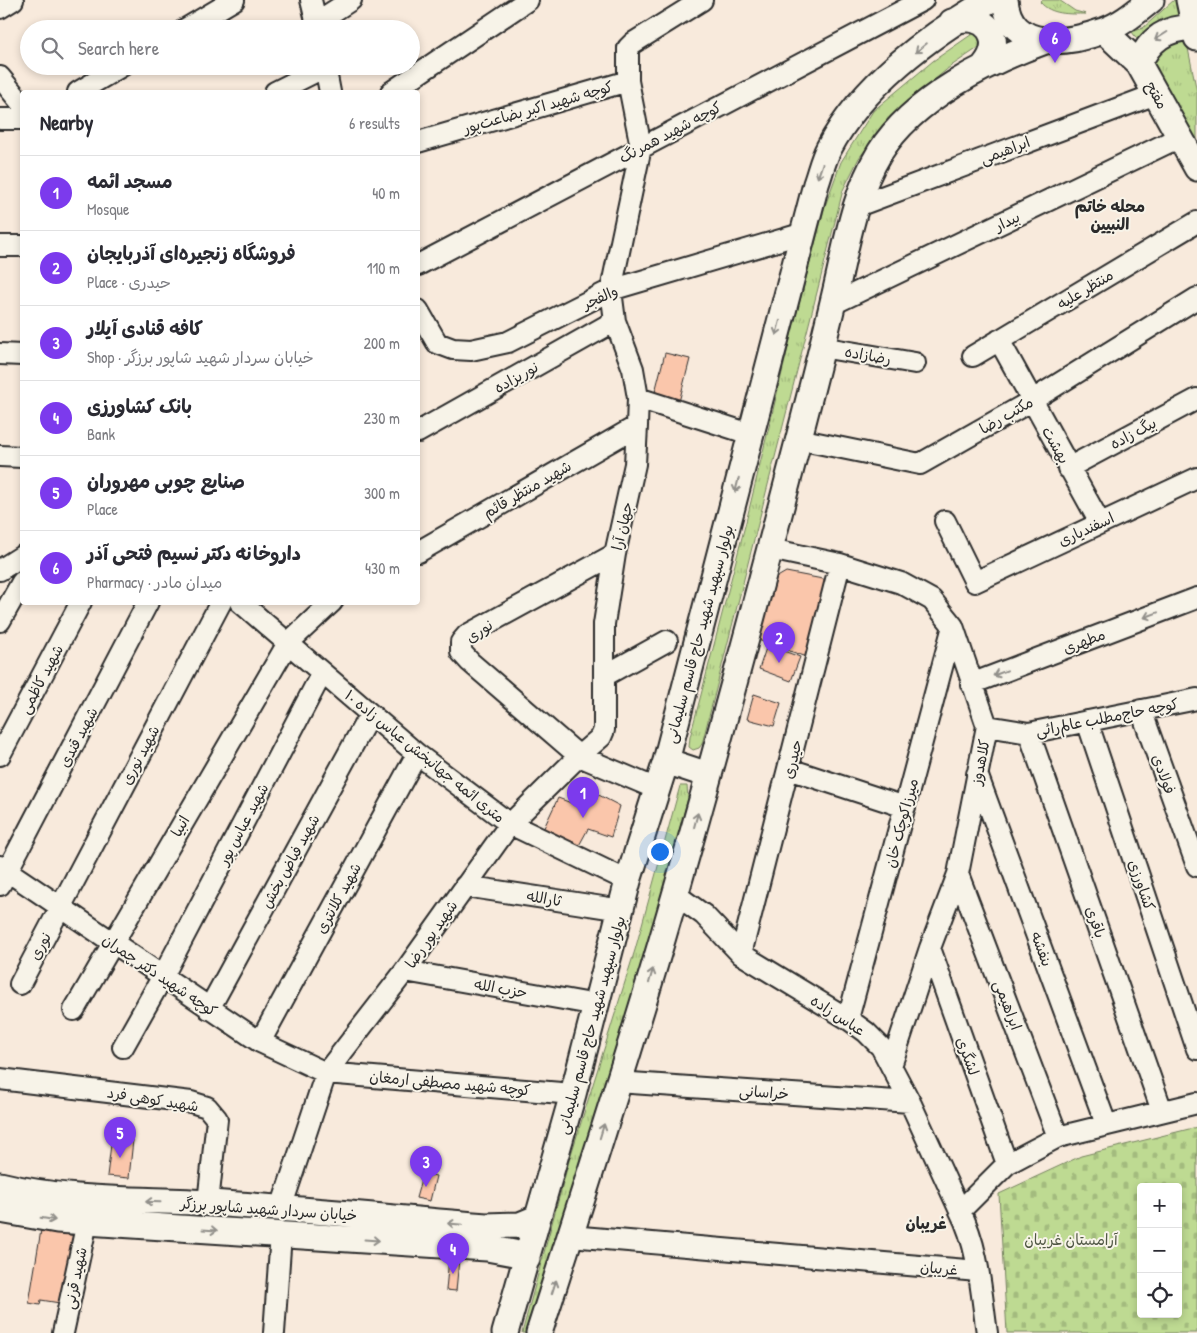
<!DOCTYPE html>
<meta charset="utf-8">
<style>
:root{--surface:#fff;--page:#f7f7f7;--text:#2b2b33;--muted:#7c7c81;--line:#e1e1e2;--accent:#7c3aed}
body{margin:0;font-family:"Patrick Hand","Playpen Sans Arabic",sans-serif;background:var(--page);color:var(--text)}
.controls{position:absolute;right:15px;bottom:15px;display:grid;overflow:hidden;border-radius:5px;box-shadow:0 2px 8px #0003}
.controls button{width:45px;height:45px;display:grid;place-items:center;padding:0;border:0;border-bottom:1px solid var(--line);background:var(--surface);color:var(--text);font:25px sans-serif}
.you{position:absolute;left:659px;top:851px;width:18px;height:18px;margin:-12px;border:4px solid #fff;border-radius:50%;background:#1a73e8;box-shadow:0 0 0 8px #1a73e833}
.badge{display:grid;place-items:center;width:32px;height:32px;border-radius:50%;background:var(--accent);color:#fff;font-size:16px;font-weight:700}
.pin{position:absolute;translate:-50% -41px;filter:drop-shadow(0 1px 2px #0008)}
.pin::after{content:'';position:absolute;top:26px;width:18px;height:15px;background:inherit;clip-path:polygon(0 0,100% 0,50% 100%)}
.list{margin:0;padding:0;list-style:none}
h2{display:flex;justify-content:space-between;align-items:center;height:65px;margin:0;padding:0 20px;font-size:21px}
h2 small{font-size:16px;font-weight:400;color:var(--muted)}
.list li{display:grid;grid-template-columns:32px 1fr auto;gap:15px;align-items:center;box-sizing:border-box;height:75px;padding:0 20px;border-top:1px solid var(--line)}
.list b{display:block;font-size:19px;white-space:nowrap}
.list p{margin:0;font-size:16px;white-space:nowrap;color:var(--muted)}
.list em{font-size:16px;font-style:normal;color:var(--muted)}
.icon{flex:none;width:28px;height:28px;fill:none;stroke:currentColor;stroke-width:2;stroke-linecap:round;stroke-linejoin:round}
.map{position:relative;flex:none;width:1197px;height:1333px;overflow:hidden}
.search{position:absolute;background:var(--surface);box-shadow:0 2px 8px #0003;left:20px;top:20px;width:400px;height:55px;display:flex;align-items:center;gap:12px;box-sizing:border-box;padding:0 18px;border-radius:28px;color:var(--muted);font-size:19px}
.panel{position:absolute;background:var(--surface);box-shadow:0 2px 8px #0003;left:20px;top:90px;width:400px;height:515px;border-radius:5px}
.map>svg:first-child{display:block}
.grass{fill:url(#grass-tufts);stroke:#74825e}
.cemetery{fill:url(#cemetery-stones);stroke:#74825e;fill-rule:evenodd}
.building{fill:#fac6ab;stroke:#2b2b2b}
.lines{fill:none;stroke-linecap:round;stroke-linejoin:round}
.minor-casing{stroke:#2b2b2b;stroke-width:24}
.major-casing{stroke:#2b2b2b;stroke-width:29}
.minor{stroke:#f7f3e8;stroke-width:20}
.major{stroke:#f7f3e8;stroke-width:25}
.oneway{stroke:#918f8a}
.labels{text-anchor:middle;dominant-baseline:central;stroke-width:4;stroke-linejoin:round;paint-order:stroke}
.street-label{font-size:15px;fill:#2b2b2b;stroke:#f7f3e8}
.park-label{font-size:15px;fill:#505745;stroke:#f7f3e8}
.neighbourhood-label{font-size:16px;font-weight:bold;fill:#2b2b2b;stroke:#f7f3e8}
</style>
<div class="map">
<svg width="1197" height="1333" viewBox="0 0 1197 1333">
<defs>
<pattern id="grass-tufts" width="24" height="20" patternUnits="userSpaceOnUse" patternTransform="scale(1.25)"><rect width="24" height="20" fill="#beda92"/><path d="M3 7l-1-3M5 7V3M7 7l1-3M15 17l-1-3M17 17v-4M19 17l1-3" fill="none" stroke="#a3bb7e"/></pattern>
<pattern id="cemetery-stones" width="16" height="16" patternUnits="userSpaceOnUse" patternTransform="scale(1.25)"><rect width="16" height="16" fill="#beda92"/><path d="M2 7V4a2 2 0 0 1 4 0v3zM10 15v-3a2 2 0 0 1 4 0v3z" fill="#a3bb7e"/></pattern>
</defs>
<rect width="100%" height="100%" fill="#f8eadc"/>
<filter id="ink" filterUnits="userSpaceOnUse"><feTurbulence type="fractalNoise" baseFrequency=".02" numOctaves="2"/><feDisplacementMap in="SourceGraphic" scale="10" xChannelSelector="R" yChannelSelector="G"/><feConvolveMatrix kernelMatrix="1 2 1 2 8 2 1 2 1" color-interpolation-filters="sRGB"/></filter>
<g filter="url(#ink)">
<path class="grass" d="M1042,0H1059L1075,11L1086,14C1069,14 1051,15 1040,2Z
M1174,0H1180L1187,11L1170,21L1143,47L1132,32L1143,28Z
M978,30L985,40L978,48L951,66L893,114L859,158L843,190L702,744L699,748L693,750L689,747L690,737L747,518L793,327L825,206L841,162L873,111L933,61Z
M1185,34L1197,92V145L1147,61Z
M680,786H687L688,798L646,953L532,1333H522L569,1161L635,950Z"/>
<path class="cemetery" d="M1197,1127V1333H1007L999,1194L1081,1156ZM1141,1187H1178V1314H1141Z"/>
<path class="building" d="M665,353L690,359L678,406L653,400Z
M786,572L828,580L810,658L758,640L774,579Z
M767,645L800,657L791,681L759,669Z
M754,694L781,703L774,726L747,719Z
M589,790L620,806L611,837L588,829L576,851L542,832L558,798L582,807Z
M112,1137L133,1140L129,1178L107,1176Z
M423,1173L436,1176L430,1201L416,1198Z
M41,1230L77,1236L66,1304L41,1300L40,1305L29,1303Z
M449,1258L459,1259L456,1291L446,1290Z"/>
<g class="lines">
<g class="minor-casing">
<path id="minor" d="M311,0L318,29
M0,8L13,0
M317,22L351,0
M185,29L234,0
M325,66L330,92
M0,77L22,104
M78,92L122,66
M275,92L325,67
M391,92L528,0
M0,119H22
M418,142L628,81V48L633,43L702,0
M855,207L1156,94
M0,246H22
M418,265L923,0
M833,304L1180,137
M418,310L437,343L453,349L471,350L508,342L611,290L804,233
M999,340L1100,523
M821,347L915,363
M0,354L22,355
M973,356L1197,222
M638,398L750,434
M418,432L615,321
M798,439L920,464L1031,401L1197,298
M0,456L22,457
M1068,468L1197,399
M945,521L975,582L1197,478
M770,549L840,564L901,583L932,600L953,626L987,726L958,874L930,948L891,1066
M418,552L637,426
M615,554L467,635L461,642V652L470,662L579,756L601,737L604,730V624L615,554L635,464L637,426L638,398L633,369L615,321L611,290L641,147L628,81
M0,570L22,556
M240,602L417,754L510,824L628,881
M0,621L22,582
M604,676L667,641
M971,684L1197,598
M1141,710L1197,866
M1087,721L1197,1049
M987,726L1029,733L1197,699
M1029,733L1162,1111
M0,755L81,602
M789,769L905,807
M977,774L1106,1124
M0,866L260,1042L326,1073L573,1094
M958,874L1058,1137
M0,885L148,602
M465,886L622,910
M675,894L704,915L741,954L848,1019L866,1032L881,1047L910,1102L960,1211
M930,948L1007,1164
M741,954L840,564
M405,971L597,1005
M20,984L221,602
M209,1009L370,714
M74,1010L288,643L332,602
M848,1019L953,626
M260,1042L417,754
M123,1047L163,976L322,673
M0,1079L191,1102L207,1107L217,1119L208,1203
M617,1082L910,1102
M281,1208L326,1073L405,971L510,824L579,756L657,789
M570,1236L978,1271
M63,1333L87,1222
M274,1333L281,1234
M987,1333C981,1292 979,1248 960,1211L1007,1164L1058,1137L1197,1103"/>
</g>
<g class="major-casing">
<path id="major" d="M1005,0C1010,52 1067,44 1103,31C1121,25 1136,12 1151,0
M1189,0L1197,38
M952,22C985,9 1007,40 984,66
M1104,31L1139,64L1197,168
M1139,64C1149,39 1168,26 1196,28
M666,761L708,775
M0,1185C69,1202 140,1199 210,1203C302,1209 394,1218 486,1226L520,1225L537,1218
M0,1210L57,1220L87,1222L487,1248L514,1253L527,1259
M505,1333L573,1094L628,881L666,761L816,184C820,173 823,159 829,148C863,84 929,36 990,0
M539,1333C575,1221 611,1109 645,997C693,839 736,678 778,518C797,446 816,374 833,302C846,250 852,198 880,152C914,98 987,62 1045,41"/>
</g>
<use href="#minor" class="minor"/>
<use href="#major" class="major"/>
</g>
<defs><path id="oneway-shaft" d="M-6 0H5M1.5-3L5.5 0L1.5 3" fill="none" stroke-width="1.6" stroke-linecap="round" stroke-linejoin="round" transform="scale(1.25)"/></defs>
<g class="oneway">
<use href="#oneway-shaft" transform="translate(1161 36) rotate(148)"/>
<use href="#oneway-shaft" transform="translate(921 48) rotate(141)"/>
<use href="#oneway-shaft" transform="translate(820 171) rotate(109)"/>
<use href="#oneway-shaft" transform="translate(778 328) rotate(105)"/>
<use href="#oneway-shaft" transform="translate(737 485) rotate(104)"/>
<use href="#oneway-shaft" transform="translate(1151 615) rotate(159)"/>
<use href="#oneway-shaft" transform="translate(1000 673) rotate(159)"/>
<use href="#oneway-shaft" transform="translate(696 820) rotate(-75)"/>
<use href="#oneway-shaft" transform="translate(651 976) rotate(-74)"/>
<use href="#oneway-shaft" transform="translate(602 1131) rotate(-73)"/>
<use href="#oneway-shaft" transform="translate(153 1202) rotate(-178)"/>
<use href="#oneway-shaft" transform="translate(48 1219) rotate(9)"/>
<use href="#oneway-shaft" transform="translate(455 1224) rotate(-175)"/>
<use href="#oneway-shaft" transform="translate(210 1230) rotate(4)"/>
<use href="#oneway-shaft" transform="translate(372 1240) rotate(4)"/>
<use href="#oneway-shaft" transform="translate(554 1287) rotate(-72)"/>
</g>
</g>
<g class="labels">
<g class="street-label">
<text transform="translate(1157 95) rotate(61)">مفتح</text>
<text transform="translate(538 107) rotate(-16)">کوچه شهید اکبر بضاعت‌پور</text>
<text transform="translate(670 132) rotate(-28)">کوچه شهید همرنگ</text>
<text transform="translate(1005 150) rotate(-21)">ابراهیمی</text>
<text transform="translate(1007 221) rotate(-26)">بیدار</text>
<text transform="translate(1085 289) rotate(-31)">منتظر علیه</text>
<text transform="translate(600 297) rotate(-24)">والفجر</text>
<text transform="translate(868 355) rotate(10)">رضازاده</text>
<text transform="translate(516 377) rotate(-29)">نوریزاده</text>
<text transform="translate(1006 415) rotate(-30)">مکتب رضا</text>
<text transform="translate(1133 433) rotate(-28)">بیگ زاده</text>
<text transform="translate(1056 445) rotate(61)">بهشت</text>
<text transform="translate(527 489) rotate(-30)">شهید منتظر قائم</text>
<text transform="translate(622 526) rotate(-77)">جهان آرا</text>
<text transform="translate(1086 529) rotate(-25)">اسفندیاری</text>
<text transform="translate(479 631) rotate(-34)">نوری</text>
<text transform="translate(699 634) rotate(-75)">بولوار سپهبد شهید حاج قاسم سلیمانی</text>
<text transform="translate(1084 641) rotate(-21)">مطهری</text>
<text transform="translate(41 679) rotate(-62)">شهید کاظمی</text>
<text transform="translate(1107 717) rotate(-11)">کوچه حاج‌مطلب عالم‌رائی</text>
<text transform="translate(78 737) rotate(-62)">شهید قندی</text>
<text transform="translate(140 755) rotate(-62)">شهید نوری</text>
<text transform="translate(425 756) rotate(39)">۱۰ متری ائمه جهانبخش عباس زاده</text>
<text transform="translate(792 759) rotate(-76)">حیدری</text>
<text transform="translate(980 762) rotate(-79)">کلاهدوز</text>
<text transform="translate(1164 774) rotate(70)">فولادی</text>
<text transform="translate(901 823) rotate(-75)">میرزاکوچک خان</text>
<text transform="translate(243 824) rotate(-62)">شهید عباس پور</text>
<text transform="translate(180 826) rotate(-60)">انبیا</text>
<text transform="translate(290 861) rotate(-61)">شهید فیاض بخش</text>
<text transform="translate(1142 885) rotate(71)">کشاورزی</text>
<text transform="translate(338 898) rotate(-61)">شهید کلانتری</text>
<text transform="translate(544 898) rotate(9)">ثارالله</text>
<text transform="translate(1096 922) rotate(71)">باقری</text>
<text transform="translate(431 934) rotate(-55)">شهید پور رضا</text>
<text transform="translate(40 946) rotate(-62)">نوری</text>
<text transform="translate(1042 949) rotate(70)">بنفشه</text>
<text transform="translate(160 975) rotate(34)">کوچه شهید دکتر چمران</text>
<text transform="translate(501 988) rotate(10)">حزب الله</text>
<text transform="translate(1008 1005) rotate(69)">ابراهیمی</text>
<text transform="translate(838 1015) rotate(33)">عباس زاده</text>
<text transform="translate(591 1025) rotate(-75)">بولوار سپهبد شهید حاج قاسم سلیمانی</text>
<text transform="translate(968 1056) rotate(70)">لشگری</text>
<text transform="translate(450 1083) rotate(5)">کوچه شهید مصطفی ارمغان</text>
<text transform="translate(764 1092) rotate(4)">خراسانی</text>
<text transform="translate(153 1099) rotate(9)">شهید کوهی فرد</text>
<text transform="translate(269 1209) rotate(4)">خیابان سردار شهید شاپور برزگر</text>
<text transform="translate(939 1268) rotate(5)">غریبان</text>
<text transform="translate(75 1278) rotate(-78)">شهید قرنی</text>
</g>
<g class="park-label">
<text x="1071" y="1239">آرامستان غریبان</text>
</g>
<g class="neighbourhood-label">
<text x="1110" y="206">محله خاتم<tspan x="1110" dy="18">النبیین</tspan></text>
<text x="926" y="1223">غریبان</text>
</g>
</g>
</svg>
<div class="controls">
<button>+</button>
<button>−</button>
<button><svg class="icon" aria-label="locate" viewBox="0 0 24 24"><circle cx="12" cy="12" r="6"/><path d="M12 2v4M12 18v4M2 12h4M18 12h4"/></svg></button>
</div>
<div class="you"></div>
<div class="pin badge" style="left:583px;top:818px">1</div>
<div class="pin badge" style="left:779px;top:663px">2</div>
<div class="pin badge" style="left:426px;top:1187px">3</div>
<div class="pin badge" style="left:453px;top:1274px">4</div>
<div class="pin badge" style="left:120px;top:1158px">5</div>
<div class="pin badge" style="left:1055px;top:63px">6</div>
<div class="search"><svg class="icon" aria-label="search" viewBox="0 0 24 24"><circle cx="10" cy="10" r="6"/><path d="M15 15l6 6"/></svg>Search here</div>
<section class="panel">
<h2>Nearby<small>6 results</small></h2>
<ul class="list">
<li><span class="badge">1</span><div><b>مسجد ائمه</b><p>Mosque</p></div><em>40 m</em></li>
<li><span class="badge">2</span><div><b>فروشگاه زنجیره‌ای آذربایجان</b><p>Place · حیدری</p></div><em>110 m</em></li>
<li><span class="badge">3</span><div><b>کافه قنادی آیلار</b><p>Shop · خیابان سردار شهید شاپور برزگر</p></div><em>200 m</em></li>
<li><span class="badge">4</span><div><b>بانک کشاورزی</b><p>Bank</p></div><em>230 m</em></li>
<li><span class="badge">5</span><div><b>صنایع چوبی مهروران</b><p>Place</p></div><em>300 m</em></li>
<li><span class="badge">6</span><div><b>داروخانه دکتر نسیم فتحی آذر</b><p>Pharmacy · میدان مادر</p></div><em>430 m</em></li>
</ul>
</section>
</div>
